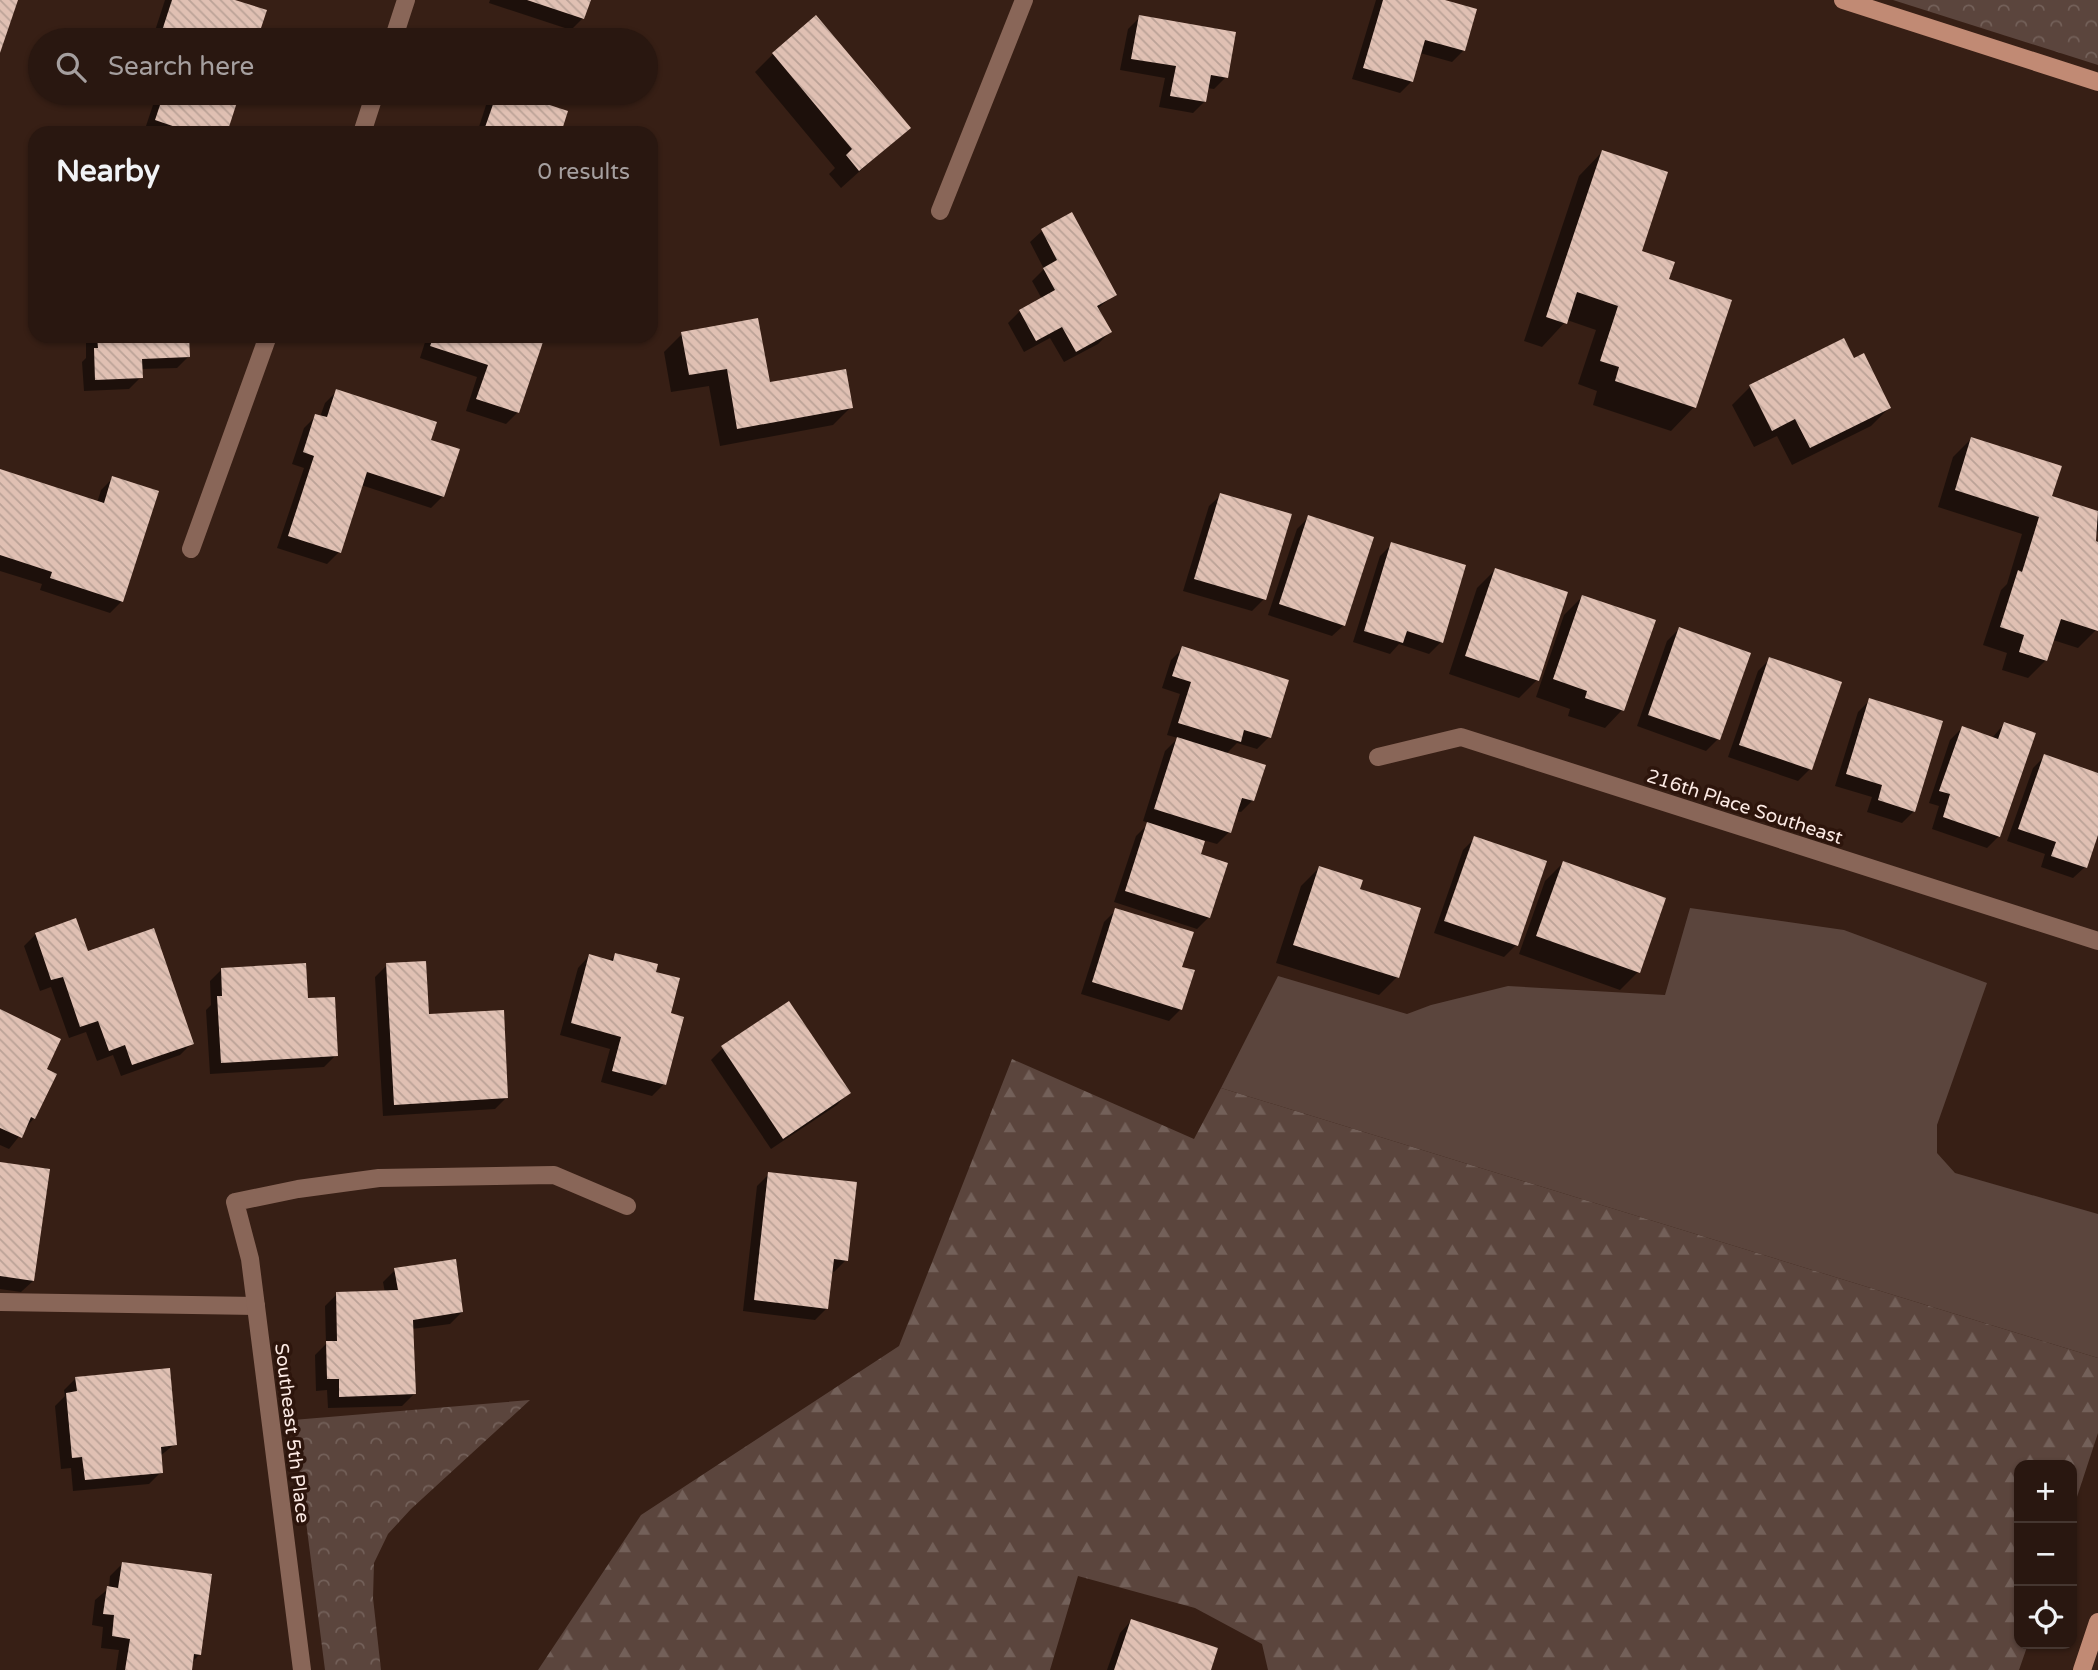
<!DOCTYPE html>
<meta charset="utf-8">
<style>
:root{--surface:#291710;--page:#35241e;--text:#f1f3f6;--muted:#a59f9f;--line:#453630}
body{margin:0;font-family:"Varela Round",sans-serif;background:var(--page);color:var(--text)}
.controls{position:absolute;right:21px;bottom:21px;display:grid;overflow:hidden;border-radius:14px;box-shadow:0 2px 5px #0004}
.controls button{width:63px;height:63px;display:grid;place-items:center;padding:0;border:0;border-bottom:2px solid var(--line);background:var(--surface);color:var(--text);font:35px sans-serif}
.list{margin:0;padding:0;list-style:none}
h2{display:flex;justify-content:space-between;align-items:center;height:91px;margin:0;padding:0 28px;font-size:30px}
h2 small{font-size:23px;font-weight:400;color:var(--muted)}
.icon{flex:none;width:38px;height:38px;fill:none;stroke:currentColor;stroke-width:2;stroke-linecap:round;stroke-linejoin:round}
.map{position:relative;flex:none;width:2098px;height:1670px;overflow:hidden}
.search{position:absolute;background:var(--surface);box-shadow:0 2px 5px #0004;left:28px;top:28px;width:630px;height:77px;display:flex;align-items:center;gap:18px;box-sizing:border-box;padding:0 24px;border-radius:38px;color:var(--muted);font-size:26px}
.panel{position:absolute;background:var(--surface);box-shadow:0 2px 5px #0004;left:28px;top:126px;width:630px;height:217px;border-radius:21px}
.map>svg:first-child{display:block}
</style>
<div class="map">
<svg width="2098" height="1670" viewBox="0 0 2098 1670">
<defs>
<pattern id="forest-firs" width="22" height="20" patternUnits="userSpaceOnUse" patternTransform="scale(1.75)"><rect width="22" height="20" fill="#5b453d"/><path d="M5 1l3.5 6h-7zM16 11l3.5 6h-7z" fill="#736059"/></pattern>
<pattern id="park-crowns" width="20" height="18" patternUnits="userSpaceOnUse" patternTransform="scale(1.75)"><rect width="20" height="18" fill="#5b453d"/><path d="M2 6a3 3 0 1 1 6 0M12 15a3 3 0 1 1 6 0" fill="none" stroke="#736059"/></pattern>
<pattern id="building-back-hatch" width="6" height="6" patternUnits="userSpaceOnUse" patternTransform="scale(1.75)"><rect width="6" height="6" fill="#e0c0b3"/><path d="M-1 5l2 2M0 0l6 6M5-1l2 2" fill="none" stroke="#bba297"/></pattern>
</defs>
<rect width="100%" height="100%" fill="#371f15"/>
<path fill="#5b453d" d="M1690,908L1844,930L1987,983L1937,1125V1153L1955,1173L2098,1214V1358L1221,1088L1278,976L1407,1014L1431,1005L1508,986L1665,995Z"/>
<path fill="url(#forest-firs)" d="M1012,1059L1194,1139L1221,1088L2098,1358V1433L2072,1512V1465H2019V1644H2028L2019,1670H1268L1262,1644L1195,1608L1078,1576L1050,1670H538L641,1515L899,1346Z"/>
<g fill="url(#park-crowns)">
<path d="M1893,0H2098V65Z"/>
<path d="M530,1400L411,1509L388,1534L374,1563L373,1598L381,1670H325L293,1420Z"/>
</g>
<g fill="#0007">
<path d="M165,0H229L265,12L255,40H152Z"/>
<path d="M490,0H589L583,18L571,30L489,3Z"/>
<path d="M1376,0H1439L1464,50L1452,62L1420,53L1412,81L1400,93L1352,79Z"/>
<path d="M1140,17L1226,77L1214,89L1207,88L1205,101L1193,113L1159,107L1165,78L1120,70L1128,29Z"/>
<path d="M773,54L908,128L841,188L829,174L835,168L755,72Z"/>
<path d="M157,93H238L225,133H146L144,132Z"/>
<path d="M496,93H507L566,112L559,133H477L487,102Z"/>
<path d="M1602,152L1640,252L1667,280L1694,407L1671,431L1593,405L1597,391L1578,384L1596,330L1567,320L1542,347L1524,341L1579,176Z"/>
<path d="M1042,231L1115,294L1097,309L1110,332L1098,344L1064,362L1050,338L1024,352L1008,323L1020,311L1042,299L1032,281L1044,269L1030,242Z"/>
<path d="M682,334L768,384L851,407L833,425L720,446L709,386L671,392L664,352Z"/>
<path d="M86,336H188L189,356L177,368L141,369V377L129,389L84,391L82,362L86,358Z"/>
<path d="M427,336H543L518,412L506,424L466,411L477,377L420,358Z"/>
<path d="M1853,360L1889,408L1871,426L1792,465L1777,436L1754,447L1732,405L1750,387Z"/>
<path d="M337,391L429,441L443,496L431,508L361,485L339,552L327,564L277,548L304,468L292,464L304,428L316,416L320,417L325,403Z"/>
<path d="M1971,439L2050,497L2098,512V530L2094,542L2098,544L2096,630L2078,648L2053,640L2046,660L2028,678L2002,670L2007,653L1983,645L2001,590L2007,584L2022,534L1938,507L1953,457Z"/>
<path d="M0,471L97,503L101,490L113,478L122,601L110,613L40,590L42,584L0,571Z"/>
<path d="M1221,495L1264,599L1252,611L1183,591L1209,506Z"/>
<path d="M1309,517L1344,625L1332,636L1268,615L1297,529Z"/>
<path d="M1392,544L1441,642L1429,654L1399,644L1390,654L1353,642L1380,556Z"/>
<path d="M1495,570L1537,680L1519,698L1449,674L1477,588Z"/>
<path d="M1582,597L1622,710L1605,728L1568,716L1570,709L1536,697L1564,615Z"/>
<path d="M1679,629L1718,739L1706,751L1637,726L1667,641Z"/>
<path d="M1183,648L1269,737L1257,749L1237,743L1226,754L1253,800L1241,812L1236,811L1229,832L1217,844L1203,840L1198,856L1209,917L1197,929L1114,902L1136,836L1149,823L1143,821L1165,751L1178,738L1167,735L1180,694L1162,688L1171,660Z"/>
<path d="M1770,659L1810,769L1798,781L1728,757L1758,671Z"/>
<path d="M1870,700L1914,811L1902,823L1867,812L1872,797L1835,786L1858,712Z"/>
<path d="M2004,724L1999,836L1987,848L1932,829L1939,806L1929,803L1950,740L1962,728L1992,738Z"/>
<path d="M2045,756L2098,775V829L2085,867L2073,878L2041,867L2045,854L2007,841L2033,768Z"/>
<path d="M1475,838L1545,862L1516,945L1504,957L1434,933L1463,850Z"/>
<path d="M1563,863L1638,972L1620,990L1519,954L1545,881Z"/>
<path d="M1319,868L1358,890L1419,909L1397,977L1379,995L1276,963L1301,886Z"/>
<path d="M1116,910L1180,968L1181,1009L1169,1021L1081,994L1104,922Z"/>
<path d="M36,934L87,953L192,1043L180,1055L121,1076L113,1055L97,1061L86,1032L69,1038L51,987L40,991L24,946Z"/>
<path d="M616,955L654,973L668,1015L664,1084L652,1096L601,1082L610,1049L560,1035L578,968L589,956L609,961Z"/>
<path d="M387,965L428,1016L507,1097L495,1109L383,1116L375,977Z"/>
<path d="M222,969L307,1000L336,1055L324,1067L210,1074L206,1010L211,1005L210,981Z"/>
<path d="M0,1011L45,1070L34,1118L9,1149L0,1145Z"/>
<path d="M723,1048L848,1093L837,1105L771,1149L711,1060Z"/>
<path d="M0,1164L33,1281L21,1292L0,1289Z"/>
<path d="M769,1174L846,1260L834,1272L831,1271L827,1308L815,1320L743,1311L757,1186Z"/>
<path d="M395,1270L462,1312L450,1324L412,1329L414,1394L402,1406L328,1408L327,1390L316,1391L315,1355L326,1344L325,1306L337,1294L385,1293L383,1282Z"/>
<path d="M76,1378L175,1444L160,1456L161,1472L149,1484L73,1491L71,1468L61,1469L55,1406L65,1396L64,1390Z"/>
<path d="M122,1564L200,1654L191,1663L190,1670H116L119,1650L101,1648L103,1627L92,1625L95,1600L109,1588L110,1576Z"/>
<path d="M1131,1621L1209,1670H1107L1120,1633Z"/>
</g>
<g fill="url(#building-back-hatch)">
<path d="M0,0H18L0,53Z"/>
<path d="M172,0H235L267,10L257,40H159Z"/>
<path d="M527,0H591L584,19Z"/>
<path d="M1383,0H1445L1477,9L1465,51L1425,40L1413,82L1363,68Z"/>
<path d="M816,15L911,128L859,171L846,155L852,149L772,53Z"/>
<path d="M1139,15L1236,32L1228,78L1211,75L1206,102L1170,96L1176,66L1131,59Z"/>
<path d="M164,93H240L227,133H193L155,120Z"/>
<path d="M497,93H513L568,111L561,133H483Z"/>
<path d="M1602,150L1668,172L1642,251L1675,262L1669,279L1732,300L1696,408L1615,381L1619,367L1600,361L1618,306L1577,292L1567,324L1546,317Z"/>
<path d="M1072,212L1117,295L1097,306L1112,332L1076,352L1062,327L1036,341L1019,310L1055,290L1043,268L1057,260L1041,229Z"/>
<path d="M758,318L770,382L846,369L853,408L737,429L727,369L689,375L681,332Z"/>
<path d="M97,336H189L190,357L142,359L143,378L95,380L94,348H98Z"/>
<path d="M434,336H545L519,413L476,399L488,365L430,346Z"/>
<path d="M1844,338L1854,358L1864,353L1891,408L1810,448L1795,419L1772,431L1749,385Z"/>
<path d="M336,389L437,422L431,440L460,449L444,497L367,472L341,553L288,536L314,456L303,452L315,414L327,417Z"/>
<path d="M1971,437L2062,466L2052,496L2098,511L2096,541L2098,542V631L2061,619L2047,661L2019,652L2024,635L2000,627L2018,570L2022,572L2039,517L1955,490Z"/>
<path d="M0,469L104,503L112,476L159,491L123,602L50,578L52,572L0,555Z"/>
<path d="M1220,493L1292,514L1266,600L1194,579Z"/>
<path d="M1308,515L1374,537L1345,626L1279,604Z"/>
<path d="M1391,542L1466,565L1443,643L1407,631L1403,643L1364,631Z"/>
<path d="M1495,568L1568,592L1539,681L1465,656Z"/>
<path d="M1582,595L1656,620L1624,711L1585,698L1587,691L1553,679Z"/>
<path d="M1679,627L1751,653L1720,740L1648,715Z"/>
<path d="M1182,646L1289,680L1271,738L1244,730L1241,742L1178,723L1191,682L1172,676Z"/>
<path d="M1769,657L1842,682L1812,770L1739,745Z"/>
<path d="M1869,698L1943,721L1915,812L1878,800L1882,785L1846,774Z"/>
<path d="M2004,722L2036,733L2000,837L1943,817L1950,794L1939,791L1962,726L1998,739Z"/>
<path d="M1177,737L1266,765L1254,801L1242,798L1231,833L1154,809Z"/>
<path d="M2044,754L2098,773V835L2087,868L2051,856L2056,842L2018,829Z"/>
<path d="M1147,822L1205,841L1201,854L1228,863L1210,918L1125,891Z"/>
<path d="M1474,836L1547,861L1518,946L1444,921Z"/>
<path d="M1563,861L1666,898L1640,973L1536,936Z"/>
<path d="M1319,866L1363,880L1360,889L1421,908L1399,978L1293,945Z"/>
<path d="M1115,908L1194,932L1182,967L1195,970L1182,1010L1092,982Z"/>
<path d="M76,918L88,951L154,928L194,1044L132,1065L125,1045L109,1051L98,1021L80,1027L63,977L51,980L35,933Z"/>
<path d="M615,953L658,964L656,972L680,978L671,1013L684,1017L666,1085L612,1071L621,1037L571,1023L589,954L613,961Z"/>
<path d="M426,961L429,1014L504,1010L508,1098L394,1105L386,963Z"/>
<path d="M306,963L308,998L335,997L338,1056L221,1063L217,996H222L221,968Z"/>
<path d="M789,1001L851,1093L783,1139L721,1046Z"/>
<path d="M0,1009L61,1039L47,1069L57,1074L35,1119L31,1117L22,1138L0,1128Z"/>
<path d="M0,1162L50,1169L34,1281L0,1276Z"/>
<path d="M768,1172L857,1182L848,1261L834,1259L828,1309L754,1300Z"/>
<path d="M456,1259L463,1312L413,1320L416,1394L339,1397V1379H327L326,1341H337L336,1292L398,1290L394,1268Z"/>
<path d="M170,1368L177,1445L161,1447L163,1473L85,1480L82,1457L72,1458L66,1393L77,1391L75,1377Z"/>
<path d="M122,1562L212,1574L201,1655L194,1654L192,1670H125L130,1639L112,1636L114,1615L103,1614L107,1586L118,1588Z"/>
<path d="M1131,1619L1218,1648L1211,1670H1114Z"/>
</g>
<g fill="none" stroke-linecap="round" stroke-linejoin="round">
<g stroke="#896658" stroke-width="18">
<path d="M191,549L268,336"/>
<path d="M0,1302L256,1306"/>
</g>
<g stroke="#896658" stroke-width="18">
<path d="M393,40L406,0"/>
<path d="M362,133L375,93"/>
<path d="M940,211L1024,0"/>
<path d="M1378,757L1461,737L2098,941"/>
<path d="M302,1670L250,1259L235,1202L298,1189L379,1178L554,1175L627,1206"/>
</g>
<g stroke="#c18a74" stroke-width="18">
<path d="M1843,0L2098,82"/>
<path d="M2082,1670L2098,1622"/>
</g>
</g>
<g text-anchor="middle" stroke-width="7" stroke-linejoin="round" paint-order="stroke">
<g font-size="19" fill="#fceae4" stroke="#2d150c">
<text transform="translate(1745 806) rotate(18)" y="7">216th Place Southeast</text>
<text transform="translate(293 1433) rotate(83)" y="7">Southeast 5th Place</text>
</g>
</g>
</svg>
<div class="controls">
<button>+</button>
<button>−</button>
<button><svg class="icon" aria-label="locate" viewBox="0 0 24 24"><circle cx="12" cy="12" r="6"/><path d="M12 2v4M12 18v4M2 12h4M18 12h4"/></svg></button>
</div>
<div class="search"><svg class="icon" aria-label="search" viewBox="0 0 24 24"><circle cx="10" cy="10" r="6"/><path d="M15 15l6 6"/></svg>Search here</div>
<section class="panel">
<h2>Nearby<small>0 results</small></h2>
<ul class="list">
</ul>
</section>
</div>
